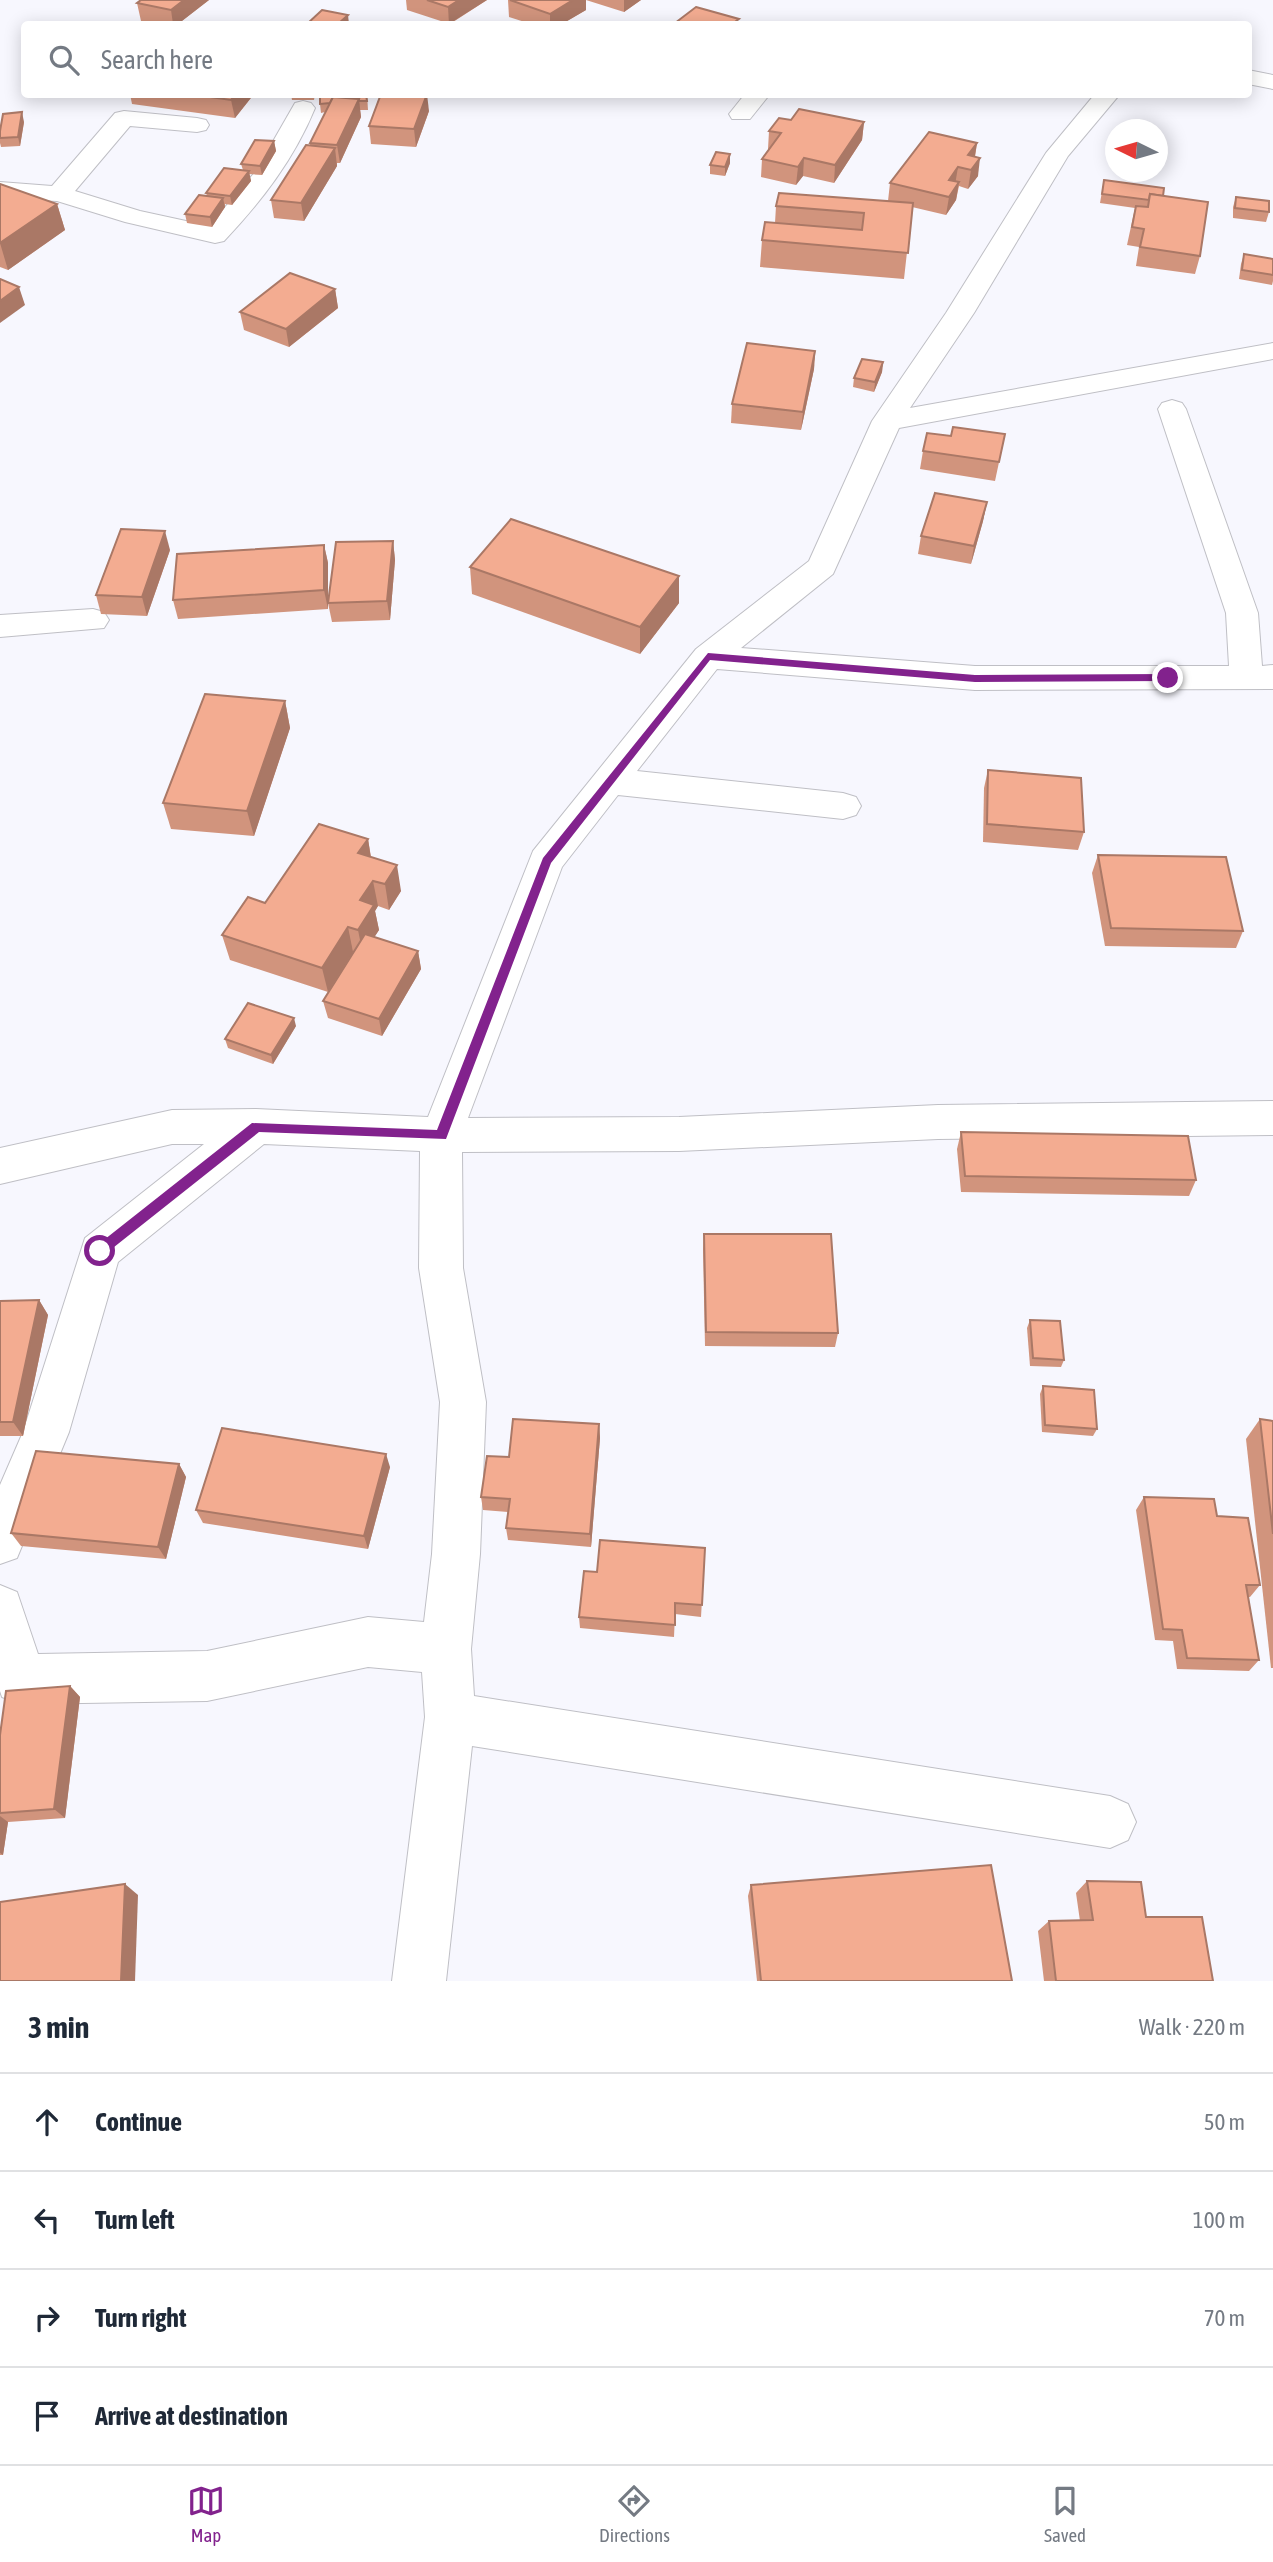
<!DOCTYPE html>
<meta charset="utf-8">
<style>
:root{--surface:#fff;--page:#f2f2f3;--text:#1f2937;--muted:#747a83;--line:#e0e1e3;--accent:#82228d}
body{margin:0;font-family:"Asap Condensed",sans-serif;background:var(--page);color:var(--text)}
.compass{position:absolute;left:1105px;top:119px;width:63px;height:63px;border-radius:50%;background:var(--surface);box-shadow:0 4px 18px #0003;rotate:275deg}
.stop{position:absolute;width:21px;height:21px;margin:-16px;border:5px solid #82228d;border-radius:50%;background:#fff}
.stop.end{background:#82228d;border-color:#fff;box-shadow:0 2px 7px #0008}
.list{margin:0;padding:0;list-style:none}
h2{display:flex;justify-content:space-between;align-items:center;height:91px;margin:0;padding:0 28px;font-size:30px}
h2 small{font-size:23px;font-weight:400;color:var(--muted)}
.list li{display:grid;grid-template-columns:46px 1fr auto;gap:21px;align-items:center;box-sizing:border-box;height:98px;padding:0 28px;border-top:2px solid var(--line)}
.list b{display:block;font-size:26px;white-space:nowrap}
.list em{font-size:23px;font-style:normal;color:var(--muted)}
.icon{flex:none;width:38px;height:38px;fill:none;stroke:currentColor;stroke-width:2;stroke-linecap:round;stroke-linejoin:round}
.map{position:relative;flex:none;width:1273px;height:1981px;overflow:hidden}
.search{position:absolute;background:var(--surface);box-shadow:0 4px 18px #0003;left:21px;right:21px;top:21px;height:77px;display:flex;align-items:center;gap:18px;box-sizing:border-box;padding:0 24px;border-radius:7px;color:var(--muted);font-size:26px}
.sheet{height:483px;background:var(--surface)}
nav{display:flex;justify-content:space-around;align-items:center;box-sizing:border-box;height:98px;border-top:2px solid var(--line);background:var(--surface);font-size:19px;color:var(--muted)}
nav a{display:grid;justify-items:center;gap:4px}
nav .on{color:var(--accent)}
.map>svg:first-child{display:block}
</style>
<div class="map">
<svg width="1273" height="1981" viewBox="0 0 1273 1981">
<rect width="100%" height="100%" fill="#f7f7fe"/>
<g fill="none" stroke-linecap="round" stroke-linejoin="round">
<g stroke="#bfbfc5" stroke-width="2">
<g id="minor">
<path d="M1248,70L1273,75V89L1248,84Z"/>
<path d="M745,94H770L750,119H732L729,114Z"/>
<path d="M1095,94H1120L1068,156L974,313L910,408L1273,343V359L899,428L833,574L741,648L975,666H1229L1226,613L1158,409L1162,403L1172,400L1182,403L1186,409L1258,613L1262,666L1273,665V689L975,690L717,669L637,771L843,793L856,797L861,806L856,815L843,819L618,795L562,867L468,1118L679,1117L938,1105L1273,1101V1135L938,1139L679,1151L462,1152L463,1268L486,1402L480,1554L471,1649L474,1696L1110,1796L1128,1804L1136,1822L1128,1840L1110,1848L472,1746L446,1981H392L425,1717L422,1672L368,1667L207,1701L20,1704L2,1697L0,1691V1585L17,1592L38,1654L207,1651L368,1617L424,1622L432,1554L440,1402L419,1268L420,1151L264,1144L118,1262L69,1432L17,1558L0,1564V1485L23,1432L85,1238L204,1144H172L0,1184V1148L172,1110L256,1109L428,1117L533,851L696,649L809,561L872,421L946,313L1046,153Z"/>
<path d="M303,101L311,103L315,108C294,159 262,201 224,241L215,243L125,222L57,201L0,198V182L52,186L115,113L124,111L197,118L206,120L209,125L206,130L197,132L130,126L75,191L140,211L209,226L256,171L295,103Z"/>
<path d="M93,609L104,612L109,620L104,628L0,637V615Z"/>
</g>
</g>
<use href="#minor" fill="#fff" fill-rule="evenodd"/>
</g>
<g fill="#d1947d">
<path d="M139,0H209L178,24H159L141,21L137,3L140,1Z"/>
<path d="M406,0H487L450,24L407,10Z"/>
<path d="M508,0H641L624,12L586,0V10L562,24H531L509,17Z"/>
<path d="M130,94H254L235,118L132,104Z"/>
<path d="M291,94H315L314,100H292Z"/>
<path d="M367,94L368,110H360L361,117L340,163H337V166L304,221L274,218L271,200L310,146V143L325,112L321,113L320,104Z"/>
<path d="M429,111L416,147L371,144L369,126Z"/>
<path d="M791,120L864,122L862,140L834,183L803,176L796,185L761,177L762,159L769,149H768L769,131Z"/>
<path d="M24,122L20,146L1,147L0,143V131Z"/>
<path d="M274,141L276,151L262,175L249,174L251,181L232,205L225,204V207L212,227L187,223L185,214L207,196L206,193L243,170L241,164Z"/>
<path d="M977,143L975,157L978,176L968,189L959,186L956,200L946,215L912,207L904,279L760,267L762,240L775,223L776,206L888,201L890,183Z"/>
<path d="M730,154V163L725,176L710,174V165Z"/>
<path d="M1104,180L1163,196L1200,256L1195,274L1136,266L1139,247L1127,245L1135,208L1100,203Z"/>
<path d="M0,184L57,204L65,230L8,270L0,267Z"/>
<path d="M1236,197L1269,212L1266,222L1233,218V207Z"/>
<path d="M1244,254L1273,259V281L1272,285L1239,279L1241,264Z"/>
<path d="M335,289L338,308L289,347L244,330L240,312Z"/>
<path d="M815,351L814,369L801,430L731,423L732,404Z"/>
<path d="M883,362L882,372L874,392L853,387L854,378Z"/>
<path d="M1005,434L995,481L920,469L923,451L951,436Z"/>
<path d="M987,502L983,521L971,564L918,554L921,536Z"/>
<path d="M393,541L395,560L390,620L332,622L328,603Z"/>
<path d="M324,545L328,563V609L178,619L173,600Z"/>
<path d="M170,550L147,616L101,614L96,595Z"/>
<path d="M470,567L679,603L640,654L472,594Z"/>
<path d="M285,701L290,728L254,836L171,829L163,803Z"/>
<path d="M988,770L1084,832L1078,850L983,842L984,788Z"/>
<path d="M368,839L371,857L401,891L389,910L378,906L375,911L379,930L374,937L418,951L421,969L382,1036L328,1018L323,1001L354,952L328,992L230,960L222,935L265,903Z"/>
<path d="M1098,855L1243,931L1236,948L1105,946L1092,873Z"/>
<path d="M296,1026L273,1064L228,1048L225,1039Z"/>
<path d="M961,1132L1196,1180L1189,1196L961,1192L957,1149Z"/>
<path d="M704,1234L838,1333L835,1347L705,1346L703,1249Z"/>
<path d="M39,1300L48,1315L23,1436H0V1301Z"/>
<path d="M1030,1320L1064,1360L1061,1367L1030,1366L1027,1328Z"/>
<path d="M1043,1386L1097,1429L1093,1436L1042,1432L1040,1394Z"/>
<path d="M1260,1419L1273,1421V1668H1271L1246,1439Z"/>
<path d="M599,1424L600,1438L591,1547L508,1540L506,1528L508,1512L483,1510L481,1497L509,1457Z"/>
<path d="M179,1464L186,1477L166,1559L21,1546L11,1533Z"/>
<path d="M390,1467L368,1549L203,1523L196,1510Z"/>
<path d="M1144,1497L1217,1516L1260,1585L1250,1597H1248L1259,1660L1249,1671L1177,1669L1173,1641L1155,1640L1136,1510Z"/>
<path d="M705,1548L701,1617L675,1614L674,1637L580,1628L579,1617L597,1572Z"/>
<path d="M70,1686L80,1697L65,1818L8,1822L3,1855H0V1735Z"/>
<path d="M1087,1881L1146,1917L1213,1981H1044L1038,1931L1049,1921H1080L1076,1893Z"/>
<path d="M751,1885L1012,1981H757L748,1896Z"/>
</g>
<g fill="#aa7866">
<path d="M184,0H209L178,24H173L171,10Z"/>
<path d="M459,0H487L449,24L448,7Z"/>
<path d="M573,0H586V10L562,24H550V14Z"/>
<path d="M624,0H641L624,12Z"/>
<path d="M348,15L349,24H338Z"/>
<path d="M236,94H254L235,118L231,100Z"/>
<path d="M427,94L429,111L416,147L414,129Z"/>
<path d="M359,99L361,117L340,163L337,145Z"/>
<path d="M22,112L24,122L20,146L18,137Z"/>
<path d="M864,122L862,140L834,183L835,165Z"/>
<path d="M274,141L276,151L262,175L260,166Z"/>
<path d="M977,143L974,161L968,155Z"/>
<path d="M335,148L337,166L304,221L301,203Z"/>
<path d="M730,154V163L725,176V167Z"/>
<path d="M804,158L803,176L796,185L798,167Z"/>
<path d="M980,158L978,176L968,189L971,170Z"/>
<path d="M958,167L955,185L946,198L949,180Z"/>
<path d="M249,171L251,181L232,205L230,196Z"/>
<path d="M959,182L956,200L946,215L949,197Z"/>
<path d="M223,198L225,207L212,227L210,217Z"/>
<path d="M57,204L65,230L8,270L0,243Z"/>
<path d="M19,287L25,305L0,323V301Z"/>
<path d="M335,289L338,308L289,347L286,329Z"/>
<path d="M815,351L814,369L801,430L803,412Z"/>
<path d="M883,362L882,372L874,392L875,382Z"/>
<path d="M987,502L983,521L971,564L974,546Z"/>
<path d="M165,531L170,550L147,616L142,597Z"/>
<path d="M393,541L395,560L390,620L387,601Z"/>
<path d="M324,545L328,563V609L324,590Z"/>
<path d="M679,576V603L640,654V627Z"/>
<path d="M285,701L290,728L254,836L247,811Z"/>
<path d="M368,839L372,865L358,853Z"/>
<path d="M397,865L401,891L389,910L385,884Z"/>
<path d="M373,881L378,906L375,911L379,930L363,955L358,930L360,900Z"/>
<path d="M348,927L353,952L328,992L322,968Z"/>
<path d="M418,951L421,969L382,1036L379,1019Z"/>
<path d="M294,1018L296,1026L273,1064L271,1055Z"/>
<path d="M39,1300L48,1315L23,1436L13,1422Z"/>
<path d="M599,1424L600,1438L591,1547L590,1534Z"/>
<path d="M386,1454L390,1467L368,1549L364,1536Z"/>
<path d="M179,1464L186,1477L166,1559L158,1547Z"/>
<path d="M70,1686L80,1697L65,1818L54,1809Z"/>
<path d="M0,1816L8,1822L3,1855L0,1853Z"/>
<path d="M125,1884L138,1895L135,1981H121Z"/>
</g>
<g fill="#f3ac91" stroke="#aa7866" stroke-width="2">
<path d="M141,0H184L171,10L137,3Z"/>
<path d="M427,0H459L448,7Z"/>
<path d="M510,0H573L550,14Z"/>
<path d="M696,7L739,19L732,24H682L675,23Z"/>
<path d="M322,10L348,15L338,24H307Z"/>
<path d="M189,94H236L231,100Z"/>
<path d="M320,94H366L367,101H359V99L333,97L330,103L320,104Z"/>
<path d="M381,94H427L414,129L369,126Z"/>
<path d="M333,97L359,99L337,145L310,143Z"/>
<path d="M799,109L864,122L835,165L804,158L798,167L762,159L781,133L769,131L779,118L791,120Z"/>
<path d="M22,112L18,137L0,138V131L3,114Z"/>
<path d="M929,132L977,143L968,155L980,158L971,170L958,167L949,180L959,182L949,197L890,183Z"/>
<path d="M255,140L274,141L260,166L241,164Z"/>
<path d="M306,145L335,148L301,203L271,200Z"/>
<path d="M716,152L730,154L725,167L710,165Z"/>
<path d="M224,168L249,171L230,196L206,193Z"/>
<path d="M1104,180L1164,188L1163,196L1150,194L1149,200L1102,194Z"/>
<path d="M0,184L57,204L0,243Z"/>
<path d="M779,193L913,203L908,253L762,240L765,222L862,230L864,213L776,206Z"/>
<path d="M1150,194L1208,202L1200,256L1140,247L1144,229L1132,227L1136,206L1148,207Z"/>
<path d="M199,195L223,198L210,217L185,214Z"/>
<path d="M1236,197L1269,201V212L1235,208Z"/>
<path d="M1244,254L1273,259V275L1242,270Z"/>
<path d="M290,273L335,289L286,329L240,312Z"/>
<path d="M0,279L19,287L0,301Z"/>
<path d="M747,343L815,351L803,412L732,404Z"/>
<path d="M862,359L883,362L875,382L854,378Z"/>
<path d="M953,427L1005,434L999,462L923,451L927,433L951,436Z"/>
<path d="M935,493L987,502L974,546L921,536Z"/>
<path d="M511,519L679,576L640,627L470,567Z"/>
<path d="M121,529L165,531L142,597L96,595Z"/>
<path d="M393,541L387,601L328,603L336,542Z"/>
<path d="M324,545V590L173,600L177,554Z"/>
<path d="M205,694L285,701L247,811L163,803Z"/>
<path d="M988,770L1081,778L1084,832L987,824Z"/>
<path d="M319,824L368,839L358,853L397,865L385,884L373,881L360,900L374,905L358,930L348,927L322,968L222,935L248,897L265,903Z"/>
<path d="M1098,855L1226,857L1243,931L1111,928Z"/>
<path d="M365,934L418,951L379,1019L323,1001Z"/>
<path d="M248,1003L294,1018L271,1055L225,1039Z"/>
<path d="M961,1132L1188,1136L1196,1180L965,1176Z"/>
<path d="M704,1234H831L838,1333L706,1332Z"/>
<path d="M39,1300L13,1422H0V1301Z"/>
<path d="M1030,1320L1060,1321L1064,1360L1033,1358Z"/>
<path d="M1043,1386L1094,1390L1097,1429L1045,1425Z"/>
<path d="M513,1419L599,1424L590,1534L506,1528L510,1499L481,1497L487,1456L509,1457Z"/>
<path d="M1260,1419L1273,1421V1534Z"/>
<path d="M222,1428L386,1454L364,1536L196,1510Z"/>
<path d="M36,1451L179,1464L158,1547L11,1533Z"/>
<path d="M1144,1497L1214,1499L1217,1516L1248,1518L1260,1585H1246L1259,1660L1187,1658L1182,1630L1163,1629Z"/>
<path d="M600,1540L705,1548L702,1605L675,1603V1625L579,1617L584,1571L597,1572Z"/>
<path d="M70,1686L54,1809L0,1813V1735L6,1691Z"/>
<path d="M991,1865L1012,1981H761L751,1885Z"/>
<path d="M1087,1881L1141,1882L1146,1917H1202L1213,1981H1056L1049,1921L1093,1920Z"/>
<path d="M125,1884L121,1981H0V1902Z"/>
</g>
<path fill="#82228d" d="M708,653L975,675L1168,674L1173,678L1168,681L975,682L710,660L551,863L446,1139L259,1132L104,1255H95V1247L252,1123L437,1130L543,858Z"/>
</svg>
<svg class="compass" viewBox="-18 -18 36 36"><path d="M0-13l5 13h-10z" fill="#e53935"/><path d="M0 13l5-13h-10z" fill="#747a83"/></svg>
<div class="stop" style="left:100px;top:1251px"></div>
<div class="stop end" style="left:1168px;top:678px"></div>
<div class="search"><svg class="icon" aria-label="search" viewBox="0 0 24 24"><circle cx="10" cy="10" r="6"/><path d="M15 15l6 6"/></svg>Search here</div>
</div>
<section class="sheet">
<h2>3 min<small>Walk · 220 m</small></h2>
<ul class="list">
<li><svg class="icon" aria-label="ahead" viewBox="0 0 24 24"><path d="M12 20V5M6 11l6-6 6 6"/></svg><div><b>Continue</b></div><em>50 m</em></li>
<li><svg class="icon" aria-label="left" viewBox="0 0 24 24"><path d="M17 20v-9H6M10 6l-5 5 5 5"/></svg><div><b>Turn left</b></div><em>100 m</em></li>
<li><svg class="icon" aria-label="right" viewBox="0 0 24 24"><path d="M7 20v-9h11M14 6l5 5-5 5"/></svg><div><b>Turn right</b></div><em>70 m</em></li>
<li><svg class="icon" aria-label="arrive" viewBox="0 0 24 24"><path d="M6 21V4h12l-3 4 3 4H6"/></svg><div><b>Arrive at destination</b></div></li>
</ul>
</section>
<nav>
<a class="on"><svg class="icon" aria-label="map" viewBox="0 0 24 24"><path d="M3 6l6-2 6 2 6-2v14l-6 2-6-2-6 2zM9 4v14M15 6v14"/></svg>Map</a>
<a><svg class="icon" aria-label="directions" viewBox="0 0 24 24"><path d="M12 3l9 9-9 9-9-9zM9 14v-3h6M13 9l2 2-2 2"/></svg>Directions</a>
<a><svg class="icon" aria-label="saved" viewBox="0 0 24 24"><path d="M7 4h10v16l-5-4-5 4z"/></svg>Saved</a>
</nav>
